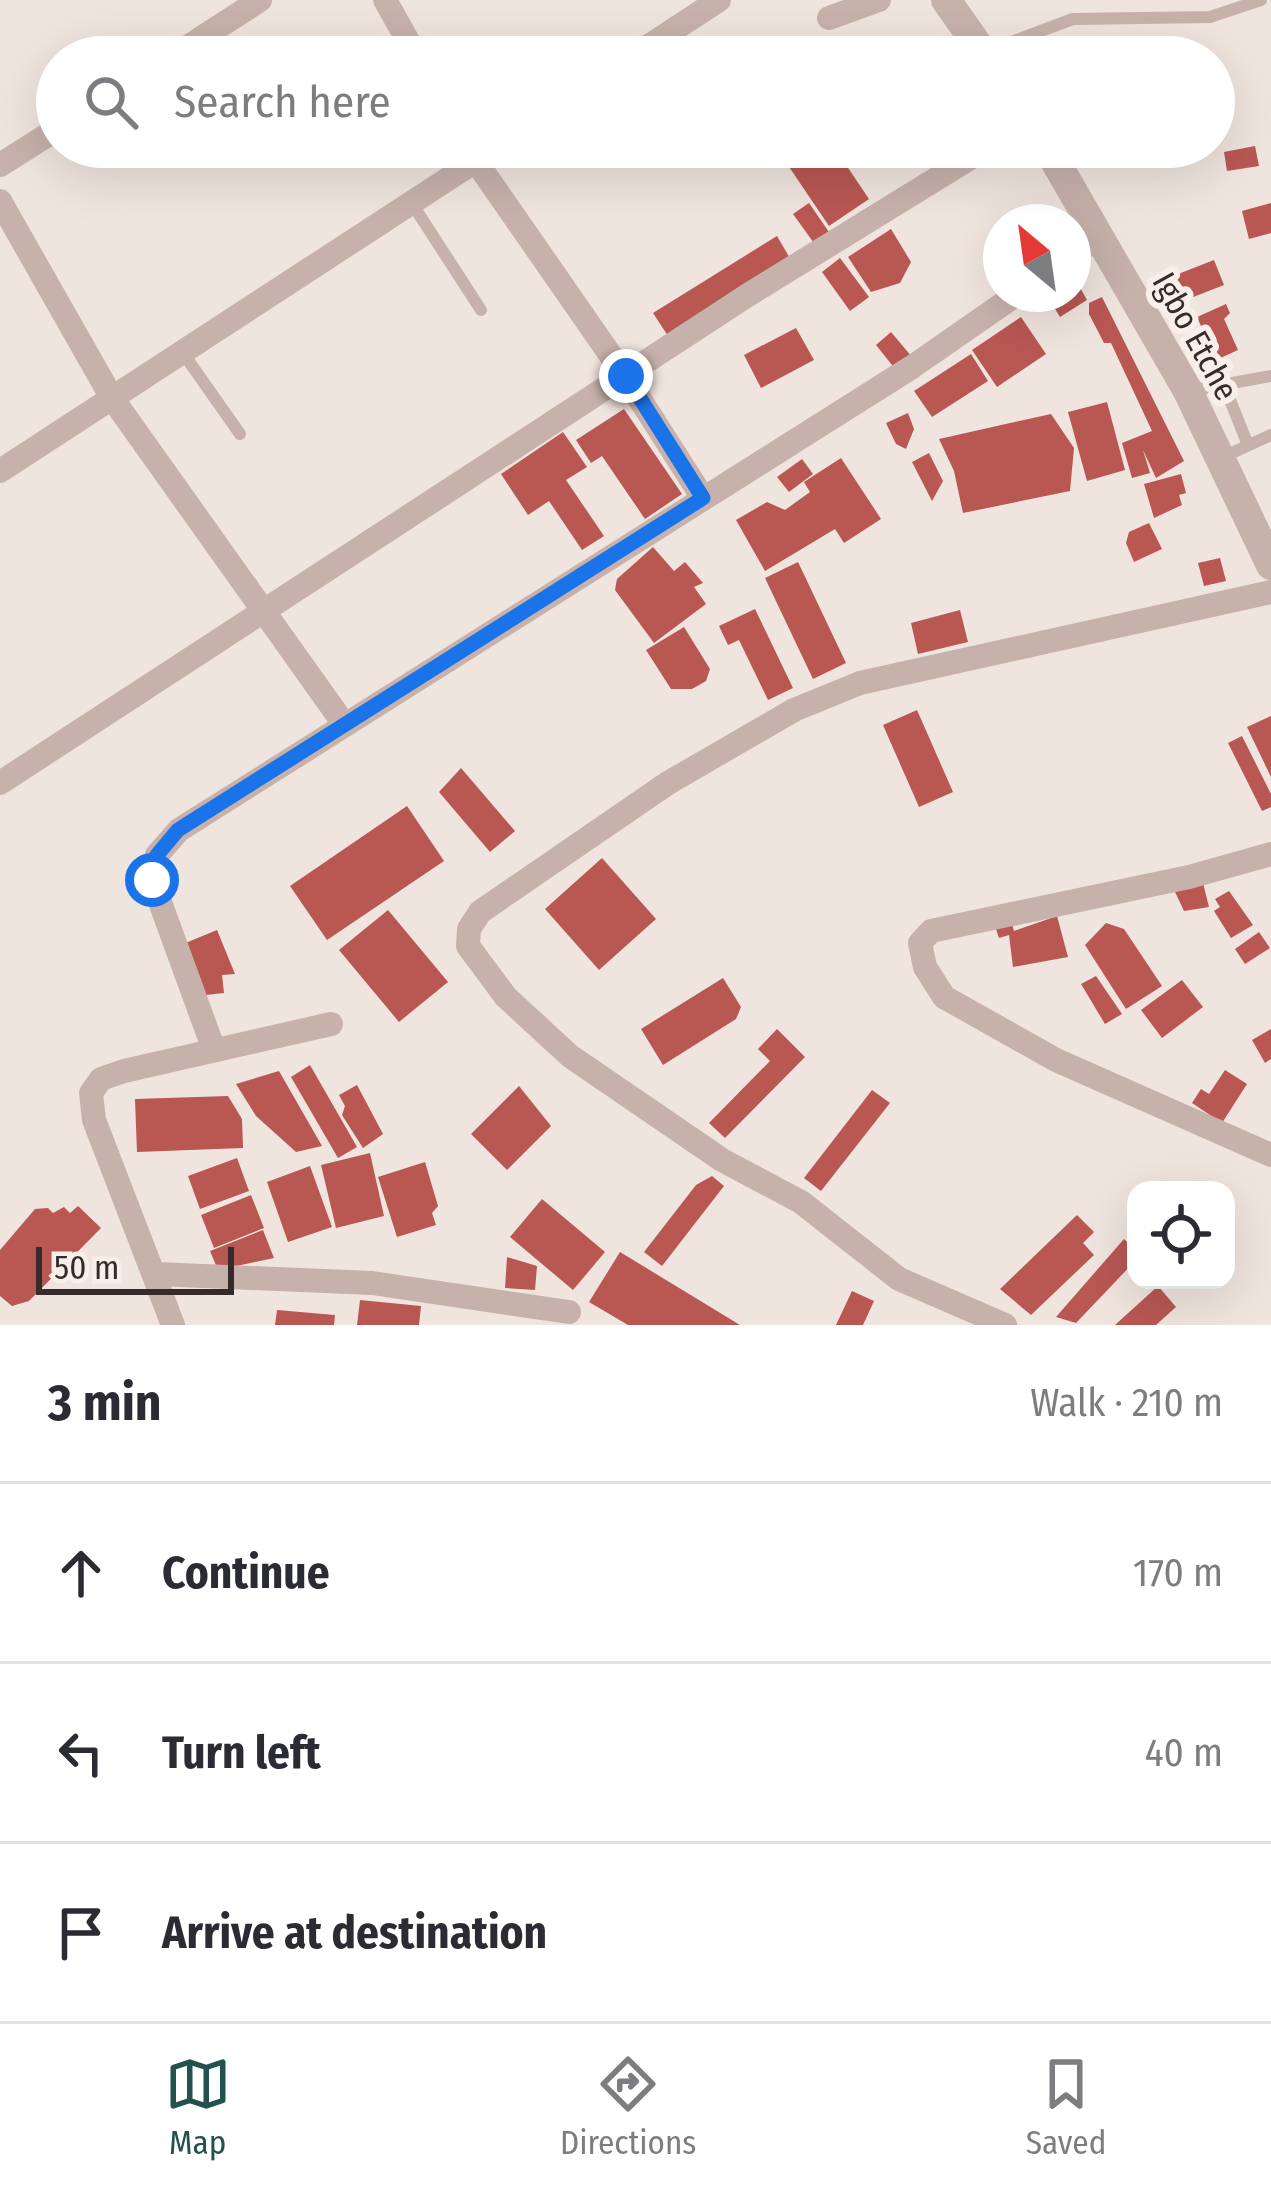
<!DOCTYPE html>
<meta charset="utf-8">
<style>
:root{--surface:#fff;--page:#f7f7f7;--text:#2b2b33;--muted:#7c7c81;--line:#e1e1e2;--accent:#23524c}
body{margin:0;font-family:"Fira Sans Condensed",sans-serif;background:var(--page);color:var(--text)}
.controls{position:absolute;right:36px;bottom:36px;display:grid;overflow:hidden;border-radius:24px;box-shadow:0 12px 48px #0002}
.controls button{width:108px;height:108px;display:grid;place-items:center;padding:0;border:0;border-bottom:3px solid var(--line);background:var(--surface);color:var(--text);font:60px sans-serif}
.compass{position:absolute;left:983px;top:204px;width:108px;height:108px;border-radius:50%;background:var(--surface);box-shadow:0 12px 48px #0002;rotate:331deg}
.scale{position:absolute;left:36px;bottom:30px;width:198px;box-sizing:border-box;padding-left:12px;border:6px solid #352b29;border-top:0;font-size:33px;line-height:42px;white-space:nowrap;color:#352b29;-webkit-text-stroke:9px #f8efea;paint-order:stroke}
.stop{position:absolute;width:36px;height:36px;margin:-27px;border:9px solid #1a73e8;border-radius:50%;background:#fff}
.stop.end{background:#1a73e8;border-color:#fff;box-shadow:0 3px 12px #0008}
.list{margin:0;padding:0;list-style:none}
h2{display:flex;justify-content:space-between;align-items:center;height:156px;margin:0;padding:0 48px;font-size:51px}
h2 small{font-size:39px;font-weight:400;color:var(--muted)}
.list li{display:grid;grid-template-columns:78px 1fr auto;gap:36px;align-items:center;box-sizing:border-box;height:180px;padding:0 48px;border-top:3px solid var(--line)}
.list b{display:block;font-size:45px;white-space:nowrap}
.list em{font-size:39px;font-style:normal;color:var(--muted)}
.icon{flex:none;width:66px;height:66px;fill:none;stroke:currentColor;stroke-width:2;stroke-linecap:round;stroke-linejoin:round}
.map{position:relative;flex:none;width:1271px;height:1325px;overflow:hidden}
.search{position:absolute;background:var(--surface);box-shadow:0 12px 48px #0002;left:36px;right:36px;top:36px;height:132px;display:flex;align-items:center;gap:30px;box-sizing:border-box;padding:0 42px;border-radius:66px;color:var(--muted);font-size:45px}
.sheet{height:696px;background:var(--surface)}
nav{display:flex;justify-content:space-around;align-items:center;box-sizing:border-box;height:168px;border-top:3px solid var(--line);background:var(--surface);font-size:33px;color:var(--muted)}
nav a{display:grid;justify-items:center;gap:6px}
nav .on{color:var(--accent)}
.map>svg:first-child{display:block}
</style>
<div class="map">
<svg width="1271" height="1325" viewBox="0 0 1271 1325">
<rect width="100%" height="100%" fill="#f0e4de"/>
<g fill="#b95753">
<path d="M1255,146L1259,166L1227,171L1224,152Z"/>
<path d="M781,147H834L869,199L829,226L777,149Z"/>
<path d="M809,203L831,235L816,246L793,214Z"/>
<path d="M1271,203V233L1249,239L1242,211Z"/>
<path d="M891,229L911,262L900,283L871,292L848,257Z"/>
<path d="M777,236L791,260L668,336L653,313Z"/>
<path d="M840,258L869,297L850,311L822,272Z"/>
<path d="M1214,260L1224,285L1178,303L1168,278Z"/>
<path d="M1077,282L1087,300L1060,317L1049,299L1073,294Z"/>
<path d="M1102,297L1184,461L1156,478L1143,450L1150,473L1132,478L1122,443L1152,431L1111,343H1104L1089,314V303Z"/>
<path d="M1226,304L1230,313L1224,319L1238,350L1216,360L1197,317Z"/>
<path d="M1021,317L1046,354L997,387L972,350Z"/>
<path d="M796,328L814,360L761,388L744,355Z"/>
<path d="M891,332L912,357L896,370L876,345Z"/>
<path d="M971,354L988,381L932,417L914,391Z"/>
<path d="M1107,402L1125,470L1087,481L1068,412Z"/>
<path d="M624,409L682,494L645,519L602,456L591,463L576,440Z"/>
<path d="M908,413L914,429L906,449L896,444L886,423Z"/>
<path d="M1051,414L1074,448L1070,491L963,513L954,471L939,439Z"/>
<path d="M563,432L587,467L566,480L604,536L582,550L549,501L528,515L501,474Z"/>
<path d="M929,453L943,481L932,501L912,462Z"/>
<path d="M841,458L881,519L844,543L835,529L765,571L736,520L767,502L785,510L810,492L804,482Z"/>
<path d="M802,459L813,474L789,492L777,477Z"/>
<path d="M1181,474L1186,493L1179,495L1182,505L1154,518L1144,484Z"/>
<path d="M1149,523L1162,549L1134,562L1126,543L1129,532Z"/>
<path d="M653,547L674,571L685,562L703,583L694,587L706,604L654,643L615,590L617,579Z"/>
<path d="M1220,558L1226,581L1204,586L1198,563Z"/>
<path d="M798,562L846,663L813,679L765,578Z"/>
<path d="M755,609L793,688L768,700L739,640L728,645L719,626Z"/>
<path d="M960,610L968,642L918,654L911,623Z"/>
<path d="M684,627L710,669L706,681L692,689H671L646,650Z"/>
<path d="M917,710L953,792L919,807L883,725Z"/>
<path d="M1271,716V777L1247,727Z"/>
<path d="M1242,736L1271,794V807L1262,811L1228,743Z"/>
<path d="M461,768L515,831L490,852L439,792Z"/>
<path d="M407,806L444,861L327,940L290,886Z"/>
<path d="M602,858L656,919L599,970L545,909Z"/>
<path d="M1202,879L1209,907L1184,911L1175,892Z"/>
<path d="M1229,891L1253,925L1231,938L1214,911L1220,907L1215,899Z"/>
<path d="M388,910L448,982L399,1022L339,950Z"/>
<path d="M1057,916L1068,957L1013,967L1009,935L999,938L996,929L1012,924L1014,931Z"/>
<path d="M1106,923L1124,929L1162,986L1126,1009L1085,945Z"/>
<path d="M217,930L235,974L222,975L224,993L206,995L183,944Z"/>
<path d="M1259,932L1270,948L1245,964L1235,949Z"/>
<path d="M1096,976L1122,1014L1105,1024L1081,984Z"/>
<path d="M723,978L741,1007L736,1019L663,1065L641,1029Z"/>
<path d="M1182,980L1203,1007L1162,1038L1141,1010Z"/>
<path d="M777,1029L805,1057L725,1138L709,1123L770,1061L758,1049Z"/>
<path d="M1271,1029V1059L1265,1063L1252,1040Z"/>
<path d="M310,1065L357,1147L338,1158L291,1077Z"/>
<path d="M1225,1070L1247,1084L1222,1123L1192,1103L1201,1089L1209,1094Z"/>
<path d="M279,1071L322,1146L296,1152L256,1116L236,1084Z"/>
<path d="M357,1085L383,1134L363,1148L342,1115L345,1106L339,1095Z"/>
<path d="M519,1086L551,1126L507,1170L471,1134Z"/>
<path d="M872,1090L890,1103L821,1191L804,1178Z"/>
<path d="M228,1096L242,1119L243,1148L137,1152L135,1099Z"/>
<path d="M370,1153L384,1216L336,1228L321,1165Z"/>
<path d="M237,1158L249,1191L200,1209L188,1176Z"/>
<path d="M425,1162L438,1206L432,1213L436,1225L397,1237L378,1177Z"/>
<path d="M310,1166L332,1227L288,1242L267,1182Z"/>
<path d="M712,1176L724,1186L662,1266L644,1252L696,1185Z"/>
<path d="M251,1195L264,1228L214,1248L201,1215Z"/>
<path d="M542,1199L605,1252L573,1290L510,1237Z"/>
<path d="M78,1206L101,1228L29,1301L12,1306L0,1296V1250L35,1209L48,1208L53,1213L64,1207L70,1213Z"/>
<path d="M1077,1215L1094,1232L1083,1243L1094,1255L1031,1315L1000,1289Z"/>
<path d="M263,1230L274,1258L218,1270L210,1251Z"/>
<path d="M1124,1239L1136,1250V1260L1076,1323L1056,1317Z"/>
<path d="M620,1252L740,1325H628L589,1302Z"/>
<path d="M507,1257L537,1266L535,1290L505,1288Z"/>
<path d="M1158,1286L1176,1307L1156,1325H1115Z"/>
<path d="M852,1291L874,1301L863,1325H836Z"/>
<path d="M360,1300L421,1306L419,1325H357Z"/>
<path d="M277,1310L335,1315L334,1325H275Z"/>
</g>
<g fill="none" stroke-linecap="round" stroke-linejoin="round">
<g stroke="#c7b2ab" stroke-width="12">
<path d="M984,52L1073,19L1210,17L1261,0"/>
<path d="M411,202L481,310"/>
<path d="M183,353L240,434"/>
<path d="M1224,385L1248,445"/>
<path d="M1189,391L1271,376"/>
<path d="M1223,457L1271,435"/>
</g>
<g stroke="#c7b2ab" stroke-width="24">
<path d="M385,0L417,57"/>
<path d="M829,18L879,0"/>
<path d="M172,57L260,0"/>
<path d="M632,57L719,0"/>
<path d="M466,147L625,376L703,498"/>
<path d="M0,165L57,129"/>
<path d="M0,201L112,398L344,724"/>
<path d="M1073,255L1100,236"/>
<path d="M0,471L497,147"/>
<path d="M0,783L748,295L988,147"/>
<path d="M1271,854L1189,877L931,931L920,943L925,967L944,997L1056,1060L1271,1155"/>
<path d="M214,1050L152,880L157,855L179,830L912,367L1017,294"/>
<path d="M157,1274L372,1283L569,1312"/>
<path d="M173,1325L94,1120L91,1093L101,1079L124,1071L331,1024"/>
<path d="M1005,1325L899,1279L801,1202L722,1160L570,1056L506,997L468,946L469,929L480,912L668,783L794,710L860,683L1271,592"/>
</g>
<g stroke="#c7b2ab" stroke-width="30">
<path d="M946,0L986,57"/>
<path d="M1047,147L1188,391L1271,565"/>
</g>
</g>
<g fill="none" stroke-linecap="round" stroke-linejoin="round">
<path stroke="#1a73e8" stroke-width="15" d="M152,880L157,855L178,830L703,498L626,376"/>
</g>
<g text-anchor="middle" stroke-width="12" stroke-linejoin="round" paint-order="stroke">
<g font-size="33" fill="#352b29" stroke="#f8efea">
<text transform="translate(1196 336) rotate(61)" y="12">Igbo Etche</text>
</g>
</g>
</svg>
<div class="controls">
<button><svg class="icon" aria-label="locate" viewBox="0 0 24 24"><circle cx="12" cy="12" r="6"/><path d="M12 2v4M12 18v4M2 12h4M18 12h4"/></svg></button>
</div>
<svg class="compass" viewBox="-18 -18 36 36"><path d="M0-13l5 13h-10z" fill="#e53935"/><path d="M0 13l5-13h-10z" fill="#7c7c81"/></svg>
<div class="scale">50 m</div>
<div class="stop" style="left:152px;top:880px"></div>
<div class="stop end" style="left:626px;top:376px"></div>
<div class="search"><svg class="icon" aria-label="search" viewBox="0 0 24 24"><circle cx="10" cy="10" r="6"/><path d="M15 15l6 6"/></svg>Search here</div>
</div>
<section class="sheet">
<h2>3 min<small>Walk · 210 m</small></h2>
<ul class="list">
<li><svg class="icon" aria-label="ahead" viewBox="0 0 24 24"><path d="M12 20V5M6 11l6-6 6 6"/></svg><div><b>Continue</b></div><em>170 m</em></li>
<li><svg class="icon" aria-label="left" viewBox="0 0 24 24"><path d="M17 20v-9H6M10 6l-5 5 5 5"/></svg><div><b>Turn left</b></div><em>40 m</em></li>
<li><svg class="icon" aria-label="arrive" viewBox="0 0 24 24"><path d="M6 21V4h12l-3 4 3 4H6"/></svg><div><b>Arrive at destination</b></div></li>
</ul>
</section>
<nav>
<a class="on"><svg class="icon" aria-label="map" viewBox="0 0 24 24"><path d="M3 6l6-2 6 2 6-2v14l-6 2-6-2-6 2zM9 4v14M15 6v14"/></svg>Map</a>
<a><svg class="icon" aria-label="directions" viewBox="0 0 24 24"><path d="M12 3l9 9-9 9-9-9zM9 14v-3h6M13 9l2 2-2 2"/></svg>Directions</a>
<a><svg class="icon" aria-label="saved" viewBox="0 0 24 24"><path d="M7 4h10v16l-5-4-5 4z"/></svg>Saved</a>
</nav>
